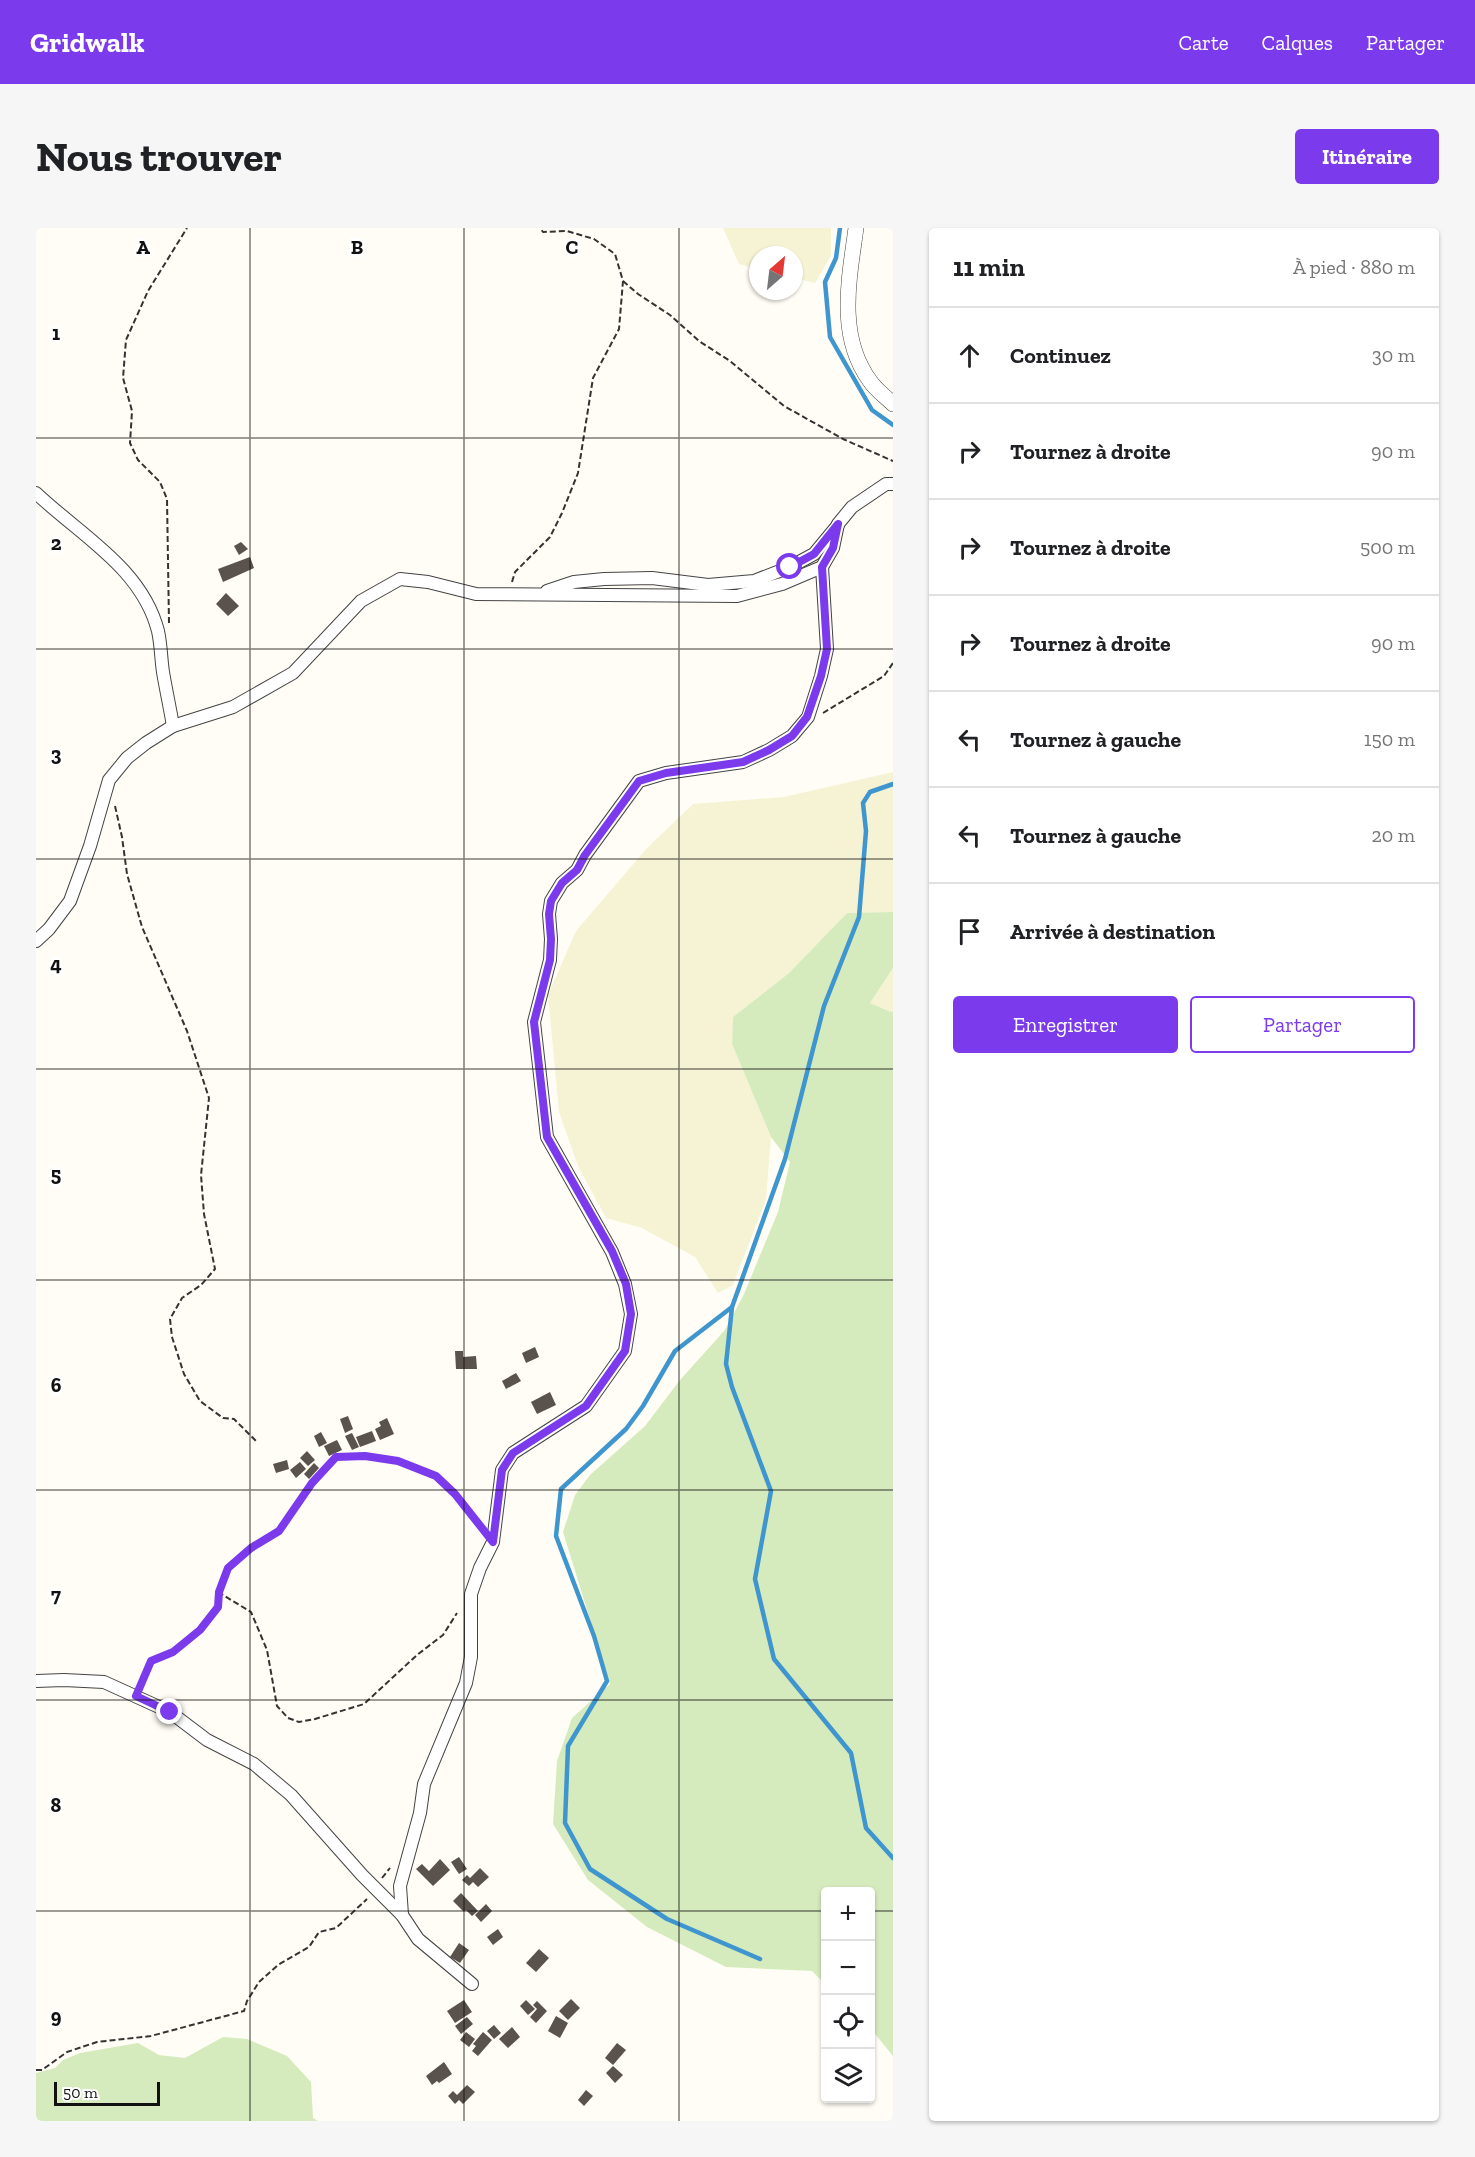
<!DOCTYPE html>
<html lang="fr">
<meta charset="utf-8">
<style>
:root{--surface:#fff;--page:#f6f6f6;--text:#202124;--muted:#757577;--line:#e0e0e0;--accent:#7c3aed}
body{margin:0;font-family:"Zilla Slab",serif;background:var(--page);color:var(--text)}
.controls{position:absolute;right:18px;bottom:18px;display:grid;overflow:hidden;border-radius:6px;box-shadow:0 2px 4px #0004}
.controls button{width:54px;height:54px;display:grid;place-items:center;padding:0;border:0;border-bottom:2px solid var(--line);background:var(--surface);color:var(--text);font:30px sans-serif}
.compass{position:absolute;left:713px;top:18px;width:54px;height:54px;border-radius:50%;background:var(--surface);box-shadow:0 2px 4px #0004;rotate:28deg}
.scale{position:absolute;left:18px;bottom:15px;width:106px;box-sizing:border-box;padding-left:6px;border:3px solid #111;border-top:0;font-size:16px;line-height:21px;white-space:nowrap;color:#111;-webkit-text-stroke:4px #fff;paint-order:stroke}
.stop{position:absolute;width:18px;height:18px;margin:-14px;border:4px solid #7c3aed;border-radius:50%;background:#fff}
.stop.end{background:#7c3aed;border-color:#fff;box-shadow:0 2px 6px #0008}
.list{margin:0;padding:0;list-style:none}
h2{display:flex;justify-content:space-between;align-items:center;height:78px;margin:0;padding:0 24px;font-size:26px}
h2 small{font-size:20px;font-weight:400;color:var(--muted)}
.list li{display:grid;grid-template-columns:39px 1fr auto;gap:18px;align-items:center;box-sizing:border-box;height:96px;padding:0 24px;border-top:2px solid var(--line)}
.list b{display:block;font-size:22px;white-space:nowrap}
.list em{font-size:20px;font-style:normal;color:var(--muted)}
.actions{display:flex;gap:12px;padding:18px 24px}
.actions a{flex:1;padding:14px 0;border:2px solid var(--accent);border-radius:6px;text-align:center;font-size:21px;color:var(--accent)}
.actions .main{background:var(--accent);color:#fff}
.icon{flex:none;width:33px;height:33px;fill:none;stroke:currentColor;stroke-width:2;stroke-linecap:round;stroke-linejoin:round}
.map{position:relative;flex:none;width:857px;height:1893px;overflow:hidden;border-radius:6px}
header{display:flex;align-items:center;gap:36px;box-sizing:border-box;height:84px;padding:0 30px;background:var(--accent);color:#fff}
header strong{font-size:28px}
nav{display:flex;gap:33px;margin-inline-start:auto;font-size:21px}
.intro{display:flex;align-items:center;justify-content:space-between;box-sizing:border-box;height:144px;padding:0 36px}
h1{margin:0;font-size:42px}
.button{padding:15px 27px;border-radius:6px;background:var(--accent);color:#fff;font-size:21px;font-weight:700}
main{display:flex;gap:36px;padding:0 36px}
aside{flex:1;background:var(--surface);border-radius:6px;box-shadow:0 2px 4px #0004}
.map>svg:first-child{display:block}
</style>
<header>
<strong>Gridwalk</strong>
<nav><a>Carte</a><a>Calques</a><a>Partager</a></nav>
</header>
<div class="intro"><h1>Nous trouver</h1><a class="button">Itinéraire</a></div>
<main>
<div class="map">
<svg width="857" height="1893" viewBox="0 0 857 1893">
<rect width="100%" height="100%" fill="#fffdf5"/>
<g fill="#f6f3d4">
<path d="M687,0H795V28L779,55L758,50V27H722V41L703,36Z"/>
<path d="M857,544V684L811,685L753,745L697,789L696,816L735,909L730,971L697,1057L682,1065L659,1029L606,1000L570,990L542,938L523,884L512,767L540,703L611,620L657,576L748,569Z"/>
<path d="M857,740V783L855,784L834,775Z"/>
</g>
<g fill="#d5ebbd">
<path d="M857,684V740L834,775L855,784L857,783V1828L835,1801L834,1664H790L789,1756L776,1743L690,1739L611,1699L552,1652L517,1596L521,1533L536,1490L574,1456L527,1304L539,1267L554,1247L609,1198L644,1152L689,1102L708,1066L742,984L754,934L735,909L696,816L697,789L753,745L811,685Z"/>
<path d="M187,1809L211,1811L251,1828L275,1854L277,1890L282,1893H0V1845L19,1840L27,1832L44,1825L102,1815L123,1827L149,1830Z"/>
</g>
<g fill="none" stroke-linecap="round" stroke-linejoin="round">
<g stroke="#3f96cf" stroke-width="4.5">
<path d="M804,0L800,30L789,54L794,109L836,182L857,197"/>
<path d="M696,1079L690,1136L696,1159L735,1263L719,1351L738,1431L815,1525L830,1600L857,1630"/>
<path d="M724,1731L631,1691L554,1641L529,1595L532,1518L571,1453L558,1408L520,1308L525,1261L590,1201L607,1178L639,1123L696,1079L749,931L788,778L823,689L830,603L827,575L834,564L857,556"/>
</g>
</g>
<g fill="#5a524d">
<path d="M205,314L212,321L203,327L198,318Z"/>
<path d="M214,329L218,340L187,354L182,341Z"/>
<path d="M190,365L203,378L192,388L180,376Z"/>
<path d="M499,1119L503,1129L490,1135L486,1125Z"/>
<path d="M419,1123H427V1129L440,1128L441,1141H420Z"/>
<path d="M480,1145L485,1153L470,1161L466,1153Z"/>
<path d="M514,1164L520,1177L501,1186L495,1174Z"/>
<path d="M312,1188L317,1201L309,1205L304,1191Z"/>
<path d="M351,1190L358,1206L344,1212L339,1201L345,1198L343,1194Z"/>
<path d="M336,1203L340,1213L324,1219L320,1209Z"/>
<path d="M285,1204L291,1215L283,1219L278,1208Z"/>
<path d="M316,1205L323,1219L316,1222L309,1208Z"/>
<path d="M301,1212L306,1222L293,1228L288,1218Z"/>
<path d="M271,1223L279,1232L272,1238L264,1230Z"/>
<path d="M251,1232L253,1241L240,1245L237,1236Z"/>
<path d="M264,1234L270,1241L260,1250L254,1242Z"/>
<path d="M278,1235L283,1240L273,1251L268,1246Z"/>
<path d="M423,1629L431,1641L423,1646L415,1634Z"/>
<path d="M404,1631L414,1642L397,1658L380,1641L386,1636L393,1643Z"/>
<path d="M444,1640L453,1649L442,1659L437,1654L433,1658L426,1652L431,1647L434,1650Z"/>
<path d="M425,1665L442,1683L436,1688L430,1682L428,1684L417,1673Z"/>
<path d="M450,1676L456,1683L445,1694L439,1687Z"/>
<path d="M462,1701L467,1709L457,1717L451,1709Z"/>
<path d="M423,1715L433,1722L424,1735L414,1729Z"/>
<path d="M503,1721L513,1730L500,1744L490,1735Z"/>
<path d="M535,1771L544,1780L532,1792L523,1783Z"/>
<path d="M428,1772L436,1784L419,1795L411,1783Z"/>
<path d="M490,1772L499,1781L492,1787L484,1778Z"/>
<path d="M501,1773L511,1783L500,1795L494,1789L501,1781L497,1777Z"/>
<path d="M520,1788L532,1795L524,1810L512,1803Z"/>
<path d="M431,1789L437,1796L425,1806L419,1798Z"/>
<path d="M458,1797L465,1805L458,1811L451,1803Z"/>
<path d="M476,1799L484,1809L472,1820L463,1811Z"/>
<path d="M430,1804L439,1811L433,1819L424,1812Z"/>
<path d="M447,1804L456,1812L442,1828L436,1823L440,1818L437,1816Z"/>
<path d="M581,1815L590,1822L577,1837L569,1830Z"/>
<path d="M408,1834L416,1846L403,1855L401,1853L396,1857L390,1848Z"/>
<path d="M577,1838L587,1847L579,1855L570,1845Z"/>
<path d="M431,1857L439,1864L427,1876L423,1872L419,1876L412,1868L417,1863L421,1867Z"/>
<path d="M550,1862L557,1868L548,1878L542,1872Z"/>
</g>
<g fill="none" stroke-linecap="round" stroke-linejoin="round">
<g stroke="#444" stroke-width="14">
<g id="minor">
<path d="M0,265C44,307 106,340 122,403C125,416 125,431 127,444C130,462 134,480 137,498"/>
<path d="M511,363L538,354L568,351L616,350L672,357L718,353L754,339L778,326L802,297"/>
<path d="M0,713L13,701L34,673L54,618L73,552L91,530L110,515L137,498L197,479L257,445L325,373L364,351L392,354L440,366L701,368L746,356L786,339L797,320L802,296L816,279L850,256H857"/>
<path d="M0,1453L28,1452L68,1454L134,1484L171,1512L218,1536L255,1567L326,1647L366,1687L382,1711L436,1756"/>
<path d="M366,1687L364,1658L384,1585L388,1556L430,1455L435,1429V1366L444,1340L457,1314L466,1242L477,1225L550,1178L589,1123L595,1086L589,1056L576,1024L511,909L498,794L514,732L515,711L513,686L515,673L526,655L541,642L549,627L603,553L630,545L707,534L733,522L756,508L772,489L785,448L791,421L786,339"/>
</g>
</g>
<g stroke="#444" stroke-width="16">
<path id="tertiary" d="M820,0C813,52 801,108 834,153C840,162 850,169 857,176"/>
</g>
<g stroke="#333" stroke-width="2" stroke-dasharray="6 3" stroke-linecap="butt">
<path d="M587,53L602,66L634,87L663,113L694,133L748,178L807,211L857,233"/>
<path d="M476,354L479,344L514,309L526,285L542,245L557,150L583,101L587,53L579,26L558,11L531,3L507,4L504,0"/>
<path d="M133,395L131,271L124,254L102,232L94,215L96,183L87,150L90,112L112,63L151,0"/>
<path d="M787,485L848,448L857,435"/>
<path d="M79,578L86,609L91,646L106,699L151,803L173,870L165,947L168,986L179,1041L165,1057L146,1070L134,1091L136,1109L148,1146L164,1173L187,1190L198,1191L220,1213"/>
<path d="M182,1364L215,1384L231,1422L241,1478L252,1490L263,1494L279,1491L328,1476L381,1427L407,1407L421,1385"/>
<path d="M105,1457L115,1433L137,1424L164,1402L182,1379V1364L192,1340L215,1320L243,1303L276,1255L300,1229L329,1228L362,1233L400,1248L419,1266L445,1299"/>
<path d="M346,1650L354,1640"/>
<path d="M0,1842H6L31,1824L61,1814L115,1808L208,1783L211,1773L223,1754L242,1737L273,1719L283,1704L300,1700L331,1671"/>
</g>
<use href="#minor" stroke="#fff" stroke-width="12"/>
<use href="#tertiary" stroke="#fff" stroke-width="15"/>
</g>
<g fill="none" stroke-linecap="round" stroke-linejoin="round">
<path stroke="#7c3aed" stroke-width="8" d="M134,1484L100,1468L115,1433L137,1424L164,1402L182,1379L183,1364L192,1340L215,1320L243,1303L276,1255L300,1229L329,1228L362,1233L400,1248L419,1266L457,1314L466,1242L477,1225L550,1178L589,1123L595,1086L590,1056L576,1023L511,909L498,794L514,732L515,711L513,686L515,673L526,655L541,642L549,627L603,553L630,545L707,534L733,522L756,508L771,489L785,448L791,421L786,339L797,320L802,296L778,326L754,339"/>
</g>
<path fill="none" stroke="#111" stroke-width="1.5" stroke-opacity="0.55" d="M214,0V1893M428,0V1893M643,0V1893M0,210H857M0,421H857M0,631H857M0,841H857M0,1052H857M0,1262H857M0,1472H857M0,1683H790M834,1683H857"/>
<g font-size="20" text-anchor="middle" font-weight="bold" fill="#111" stroke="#fff" stroke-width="6" stroke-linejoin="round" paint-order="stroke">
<text x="107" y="26">A</text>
<text x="321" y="26">B</text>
<text x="536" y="26">C</text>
<text x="20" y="112">1</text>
<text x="20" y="322">2</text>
<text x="20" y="533">3</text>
<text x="20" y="743">4</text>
<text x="20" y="953">5</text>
<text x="20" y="1164">6</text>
<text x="20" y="1374">7</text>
<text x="20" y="1584">8</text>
<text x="20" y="1795">9</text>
</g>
</svg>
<div class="controls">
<button>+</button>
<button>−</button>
<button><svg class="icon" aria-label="locate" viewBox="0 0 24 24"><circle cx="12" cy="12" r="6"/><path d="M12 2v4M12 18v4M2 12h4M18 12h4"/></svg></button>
<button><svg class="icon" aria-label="layers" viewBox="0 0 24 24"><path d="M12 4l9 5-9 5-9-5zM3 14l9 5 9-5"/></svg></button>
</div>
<svg class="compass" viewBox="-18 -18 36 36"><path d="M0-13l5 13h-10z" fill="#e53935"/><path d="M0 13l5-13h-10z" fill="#757577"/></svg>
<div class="scale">50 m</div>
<div class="stop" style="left:754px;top:339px"></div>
<div class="stop end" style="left:134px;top:1484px"></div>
</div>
<aside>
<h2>11 min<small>À pied · 880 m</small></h2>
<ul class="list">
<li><svg class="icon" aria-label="ahead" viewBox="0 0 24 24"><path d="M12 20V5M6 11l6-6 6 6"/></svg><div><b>Continuez</b></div><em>30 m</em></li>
<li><svg class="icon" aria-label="right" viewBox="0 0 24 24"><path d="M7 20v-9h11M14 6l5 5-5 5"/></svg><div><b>Tournez à droite</b></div><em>90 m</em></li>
<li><svg class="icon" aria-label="right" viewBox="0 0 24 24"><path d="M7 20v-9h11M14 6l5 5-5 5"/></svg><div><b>Tournez à droite</b></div><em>500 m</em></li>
<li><svg class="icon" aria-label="right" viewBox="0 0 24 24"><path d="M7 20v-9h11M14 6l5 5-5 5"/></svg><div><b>Tournez à droite</b></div><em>90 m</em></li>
<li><svg class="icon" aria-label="left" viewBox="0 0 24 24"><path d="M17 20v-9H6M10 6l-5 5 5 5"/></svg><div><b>Tournez à gauche</b></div><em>150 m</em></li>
<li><svg class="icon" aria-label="left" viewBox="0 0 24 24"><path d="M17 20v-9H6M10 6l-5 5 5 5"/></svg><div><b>Tournez à gauche</b></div><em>20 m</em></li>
<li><svg class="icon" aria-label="arrive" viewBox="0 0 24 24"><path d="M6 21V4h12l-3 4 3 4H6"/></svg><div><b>Arrivée à destination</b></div></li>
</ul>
<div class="actions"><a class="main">Enregistrer</a><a>Partager</a></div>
</aside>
</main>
